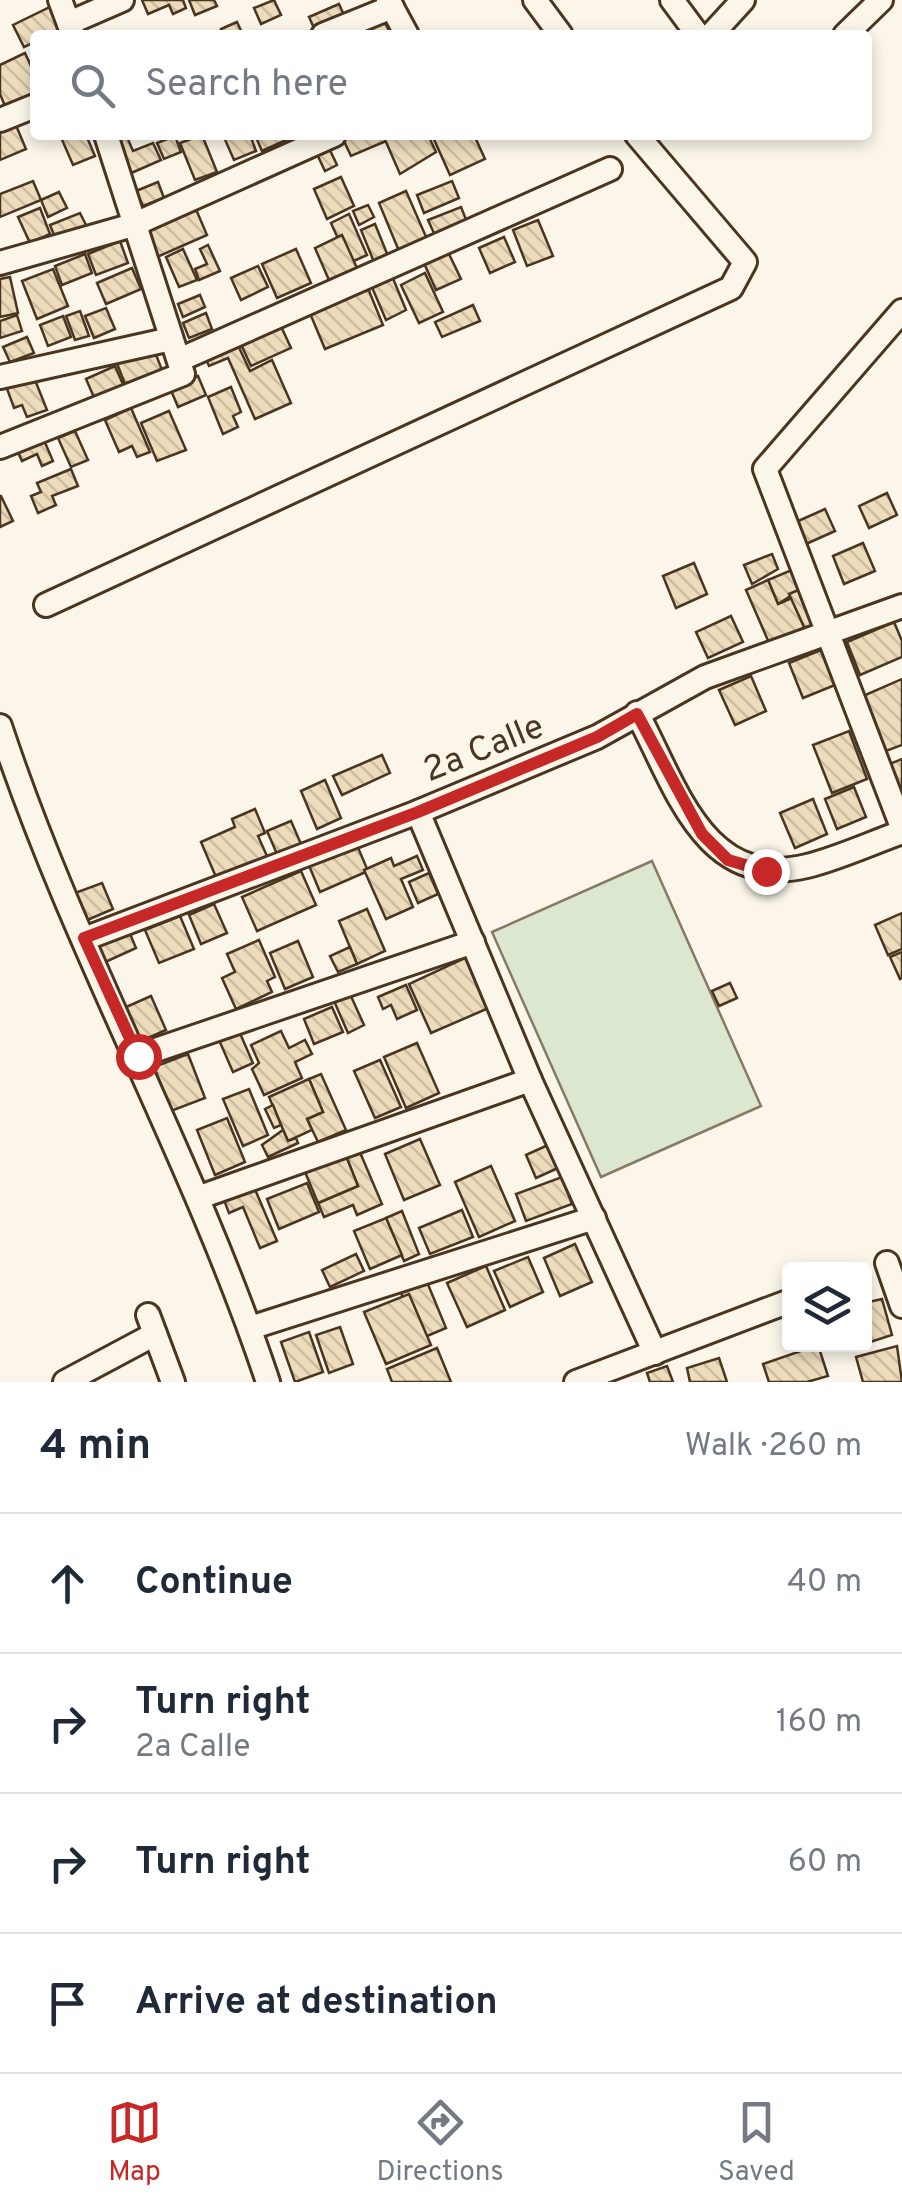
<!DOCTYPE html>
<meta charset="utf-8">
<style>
:root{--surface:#fff;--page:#f2f2f3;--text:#1f2937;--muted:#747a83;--line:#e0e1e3;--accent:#c62828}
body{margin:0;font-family:Overpass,sans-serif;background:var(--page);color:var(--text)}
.controls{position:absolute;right:30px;bottom:30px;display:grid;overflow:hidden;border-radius:10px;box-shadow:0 5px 15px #0003}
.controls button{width:90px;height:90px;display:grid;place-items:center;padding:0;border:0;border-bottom:2px solid var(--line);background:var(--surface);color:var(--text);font:50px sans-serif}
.stop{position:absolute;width:30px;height:30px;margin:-22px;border:8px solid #c62828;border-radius:50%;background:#fff}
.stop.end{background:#c62828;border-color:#fff;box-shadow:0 2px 10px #0008}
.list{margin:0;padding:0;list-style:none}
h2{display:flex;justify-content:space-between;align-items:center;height:130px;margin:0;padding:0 40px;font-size:42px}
h2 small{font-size:32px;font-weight:400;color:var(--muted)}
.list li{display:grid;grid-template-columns:65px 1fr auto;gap:30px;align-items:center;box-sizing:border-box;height:140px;padding:0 40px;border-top:2px solid var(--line)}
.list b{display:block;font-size:38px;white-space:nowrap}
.list p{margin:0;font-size:32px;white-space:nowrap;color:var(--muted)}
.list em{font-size:32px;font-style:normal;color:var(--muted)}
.icon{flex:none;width:55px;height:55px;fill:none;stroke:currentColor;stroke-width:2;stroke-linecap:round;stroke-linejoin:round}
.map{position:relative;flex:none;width:902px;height:1382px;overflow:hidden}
.search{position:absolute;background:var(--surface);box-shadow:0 5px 15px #0003;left:30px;right:30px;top:30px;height:110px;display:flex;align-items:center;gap:25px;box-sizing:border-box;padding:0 35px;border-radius:10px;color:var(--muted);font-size:38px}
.sheet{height:690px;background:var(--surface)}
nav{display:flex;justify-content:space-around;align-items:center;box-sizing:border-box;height:140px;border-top:2px solid var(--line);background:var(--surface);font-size:28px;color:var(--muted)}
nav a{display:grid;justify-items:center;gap:5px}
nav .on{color:var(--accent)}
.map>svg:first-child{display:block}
</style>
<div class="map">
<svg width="902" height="1382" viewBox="0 0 902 1382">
<defs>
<pattern id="building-back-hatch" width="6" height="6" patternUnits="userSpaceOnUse" patternTransform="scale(2.5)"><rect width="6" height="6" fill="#ecdcbc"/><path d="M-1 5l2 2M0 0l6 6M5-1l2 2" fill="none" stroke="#ccbda1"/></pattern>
</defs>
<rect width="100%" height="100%" fill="#fbf6e9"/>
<path fill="#dce7d0" stroke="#887966" stroke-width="2.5" d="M652,861L761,1106L601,1177L492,932Z"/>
<g fill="url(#building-back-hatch)" stroke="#4a3520" stroke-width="2.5">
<path d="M142,0H183L186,8L173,14L169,5L148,14Z"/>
<path d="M189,0H214L217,6L195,15Z"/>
<path d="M274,0L281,15L261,24L254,8Z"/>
<path d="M339,4L344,15L314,28L309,17Z"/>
<path d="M50,7L61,30L35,35V42L24,47L13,25Z"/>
<path d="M383,18L391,35H354L352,32Z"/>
<path d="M237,22L243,35H219L221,29Z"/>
<path d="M25,53L35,75V92L5,106L0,94V65Z"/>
<path d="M15,123L26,149L0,160V129Z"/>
<path d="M60,135H86L95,156L73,165Z"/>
<path d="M202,135L217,172L195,180L180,143Z"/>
<path d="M223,135H250L256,151L234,160Z"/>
<path d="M255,135H297L262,151Z"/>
<path d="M352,135H383L386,141L351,156L343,139Z"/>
<path d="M383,135H428L436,152L400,174Z"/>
<path d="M432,135H474L485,159L450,175Z"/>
<path d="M175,136L181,152L164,159L157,143Z"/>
<path d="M127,137L133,151L153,143L161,160L129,174L116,142Z"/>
<path d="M328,146L337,165L325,171L316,152Z"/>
<path d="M341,177L354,206L327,219L314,189Z"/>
<path d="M33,181L41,200L0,217V194Z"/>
<path d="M452,181L459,198L424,213L417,195Z"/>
<path d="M158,182L164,198L143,206L136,191Z"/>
<path d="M406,191L427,239L399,251L379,203Z"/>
<path d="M59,192L67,208L48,217L41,200Z"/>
<path d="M368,205L374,217L359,225L353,211Z"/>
<path d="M195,207L207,235L157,257L145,228Z"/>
<path d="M461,207L469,227L437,240L428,220Z"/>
<path d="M40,208L50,234L30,243L18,217Z"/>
<path d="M80,213L87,227L56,240L50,225Z"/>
<path d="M349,214L367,255L349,263L331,223Z"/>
<path d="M538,220L553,256L527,266L513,230Z"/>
<path d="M375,224L388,256L374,262L361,230Z"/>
<path d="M342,235L357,268L329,280L315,248Z"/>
<path d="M504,237L515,262L490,273L479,248Z"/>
<path d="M120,241L128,263L96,275L88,254Z"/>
<path d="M208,245L220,271L199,280L195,269L207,264L200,249Z"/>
<path d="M183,249L197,280L179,287L166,257Z"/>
<path d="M296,249L311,283L277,298L262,264Z"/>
<path d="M448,252L461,279L436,290L424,263Z"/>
<path d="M85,254L92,273L62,285L55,266Z"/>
<path d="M258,266L268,287L241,300L231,278Z"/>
<path d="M132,268L141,289L106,304L97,283Z"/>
<path d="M53,269L68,306L37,319L22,281Z"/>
<path d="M425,273L443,312L419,323L401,285Z"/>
<path d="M392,276L406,310L386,320L371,285Z"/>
<path d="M10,277L18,313L0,317V279Z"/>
<path d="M367,286L383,325L325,349L309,311Z"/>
<path d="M200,295L205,307L183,317L178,304Z"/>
<path d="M473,305L480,321L442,337L435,322Z"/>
<path d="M106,308L115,329L94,338L85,316Z"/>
<path d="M80,311L89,336L75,340L66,316Z"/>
<path d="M206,313L212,329L189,338L183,323Z"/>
<path d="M17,315L22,331L0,338V321Z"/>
<path d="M63,316L71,337L48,346L40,325Z"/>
<path d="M279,322L291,348L251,366L239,340Z"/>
<path d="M27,337L34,353L10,362L3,347Z"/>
<path d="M236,341L250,371L272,360L291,403L255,419L228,358L209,366L204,355Z"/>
<path d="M153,347L162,370L125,384L116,361Z"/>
<path d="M115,366L125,389L96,402L86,379Z"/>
<path d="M33,375L47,410L27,417L22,405L14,408L6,386Z"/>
<path d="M198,376L206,395L178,407L170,388Z"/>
<path d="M231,387L241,412L233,416L238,427L223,434L208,397Z"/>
<path d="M131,408L150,452L137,457L132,446L119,452L105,420Z"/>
<path d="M169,411L186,450L157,461L141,423Z"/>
<path d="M75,431L88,460L71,467L58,438Z"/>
<path d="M43,438L53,461L42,466L37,454L22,461L17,450Z"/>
<path d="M71,469L78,486L52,496L56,505L38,513L31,496L41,492L37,483Z"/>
<path d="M887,493L897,515L869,528L859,506Z"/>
<path d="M1,496L13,521L0,527V496Z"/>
<path d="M825,509L835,531L806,544L796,522Z"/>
<path d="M863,543L875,571L844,584L833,556Z"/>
<path d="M772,554L778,569L752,584L744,565Z"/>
<path d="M694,563L707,594L676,608L663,576Z"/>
<path d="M794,569L803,588L778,604L768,580Z"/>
<path d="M768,580L778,604L792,598L805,629L770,645L746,590Z"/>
<path d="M803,588L818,623L805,629L789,594Z"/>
<path d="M731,616L743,642L708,658L696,632Z"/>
<path d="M894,622L902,641V657L860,675L847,642Z"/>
<path d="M821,650L835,685L803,698L789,663Z"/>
<path d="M751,676L766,711L735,725L719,690Z"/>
<path d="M902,679V745L886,751L863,696Z"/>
<path d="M849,731L867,779L832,793L813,745Z"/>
<path d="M382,755L390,773L342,795L333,776Z"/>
<path d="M902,759V801L887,765Z"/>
<path d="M325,780L341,818L317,829L301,791Z"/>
<path d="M854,787L866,817L837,829L825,799Z"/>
<path d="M813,799L827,834L795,848L780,813Z"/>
<path d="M255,809L265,833L258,836L267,856L216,877L201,842L235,827L232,819Z"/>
<path d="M291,821L301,844L277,854L267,831Z"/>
<path d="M356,843L368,871L320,892L308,863Z"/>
<path d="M417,856L423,870L401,879L413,907L386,919L364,870L391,858L394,866Z"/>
<path d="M301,871L316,905L257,931L242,897Z"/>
<path d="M429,873L438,894L418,903L409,882Z"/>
<path d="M102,883L113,909L85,921L75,893Z"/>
<path d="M214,904L227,933L201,944L189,915Z"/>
<path d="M367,909L385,951L357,964L339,921Z"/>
<path d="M902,913V949L888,955L875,925Z"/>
<path d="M180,916L194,949L159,963L145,930Z"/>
<path d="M128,929L136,948L103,963L95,943Z"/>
<path d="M259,940L275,977L267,981L272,992L236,1009L222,978L235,972L227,954Z"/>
<path d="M298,941L313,977L285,989L270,953Z"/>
<path d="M350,947L357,964L338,972L330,956Z"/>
<path d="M902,952V978L900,979L890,957Z"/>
<path d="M469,956L491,1007L431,1033L409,984Z"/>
<path d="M730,983L737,998L719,1006L712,991Z"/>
<path d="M406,985L417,1010L397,1019L391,1005L383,1009L378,997Z"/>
<path d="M350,994L364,1025L348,1033L334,1001Z"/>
<path d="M151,996L166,1030L139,1042L124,1008Z"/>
<path d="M332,1007L343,1032L314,1044L304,1019Z"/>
<path d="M239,1031L253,1063L233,1072L219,1040Z"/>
<path d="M281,1031L289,1048L305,1040L312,1054L295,1062L302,1078L264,1095L252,1069L259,1063L251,1045Z"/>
<path d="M417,1043L439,1093L406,1108L384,1057Z"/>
<path d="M188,1054L205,1098L171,1111L154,1067Z"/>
<path d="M380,1060L401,1107L375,1118L354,1071Z"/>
<path d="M321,1074L346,1130L318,1142L307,1119L323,1112L309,1079Z"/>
<path d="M309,1079L323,1112L307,1119L312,1130L288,1141L269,1097Z"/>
<path d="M249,1089L268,1135L243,1146L223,1099Z"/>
<path d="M273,1105L281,1125L274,1128L265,1109Z"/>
<path d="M227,1118L245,1162L215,1175L197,1130Z"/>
<path d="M283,1130L288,1141L296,1138L298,1143L268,1157L262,1145Z"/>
<path d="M420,1139L440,1185L404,1200L385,1154Z"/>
<path d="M548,1145L558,1168L536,1178L526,1155Z"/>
<path d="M359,1150L382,1204L357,1215L353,1205L324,1217L318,1203L358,1186L346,1156Z"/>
<path d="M346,1156L358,1186L318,1203L305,1172Z"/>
<path d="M491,1166L515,1221L479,1237L455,1182Z"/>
<path d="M562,1177L572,1204L526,1221L516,1194Z"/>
<path d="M307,1183L319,1212L279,1229L267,1199Z"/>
<path d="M254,1187L277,1241L260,1248L243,1207L229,1213L224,1200Z"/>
<path d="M462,1210L473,1237L430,1254L419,1228Z"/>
<path d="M402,1211L419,1254L404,1261L386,1218Z"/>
<path d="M386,1218L402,1255L370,1269L354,1231Z"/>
<path d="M575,1244L592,1282L560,1296L544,1258Z"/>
<path d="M356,1254L364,1271L330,1287L322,1270Z"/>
<path d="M528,1257L543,1292L510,1307L494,1271Z"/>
<path d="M486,1266L505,1310L467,1327L447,1283Z"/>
<path d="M427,1282L446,1328L420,1339L401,1293Z"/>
<path d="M409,1294L431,1345L386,1364L364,1312Z"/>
<path d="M882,1299L892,1335L864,1344V1303Z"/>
<path d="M340,1327L353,1364L329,1373L316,1335Z"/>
<path d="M309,1332L323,1372L295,1382L281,1342Z"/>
<path d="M818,1345L828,1376L807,1382H769L763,1364Z"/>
<path d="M897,1346L902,1382H863L856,1357Z"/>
<path d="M437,1348L451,1382H392L387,1369Z"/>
<path d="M719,1358L727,1382H690L687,1368Z"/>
<path d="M667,1366L673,1382H650L647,1373Z"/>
</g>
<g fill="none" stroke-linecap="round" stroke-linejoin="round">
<g stroke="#4a3520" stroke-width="28">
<g id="street">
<path d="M60,0L73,35"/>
<path d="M388,0L407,35"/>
<path d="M535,0L561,35"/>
<path d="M672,0L698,35"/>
<path d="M69,23L122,0"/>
<path d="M323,35L392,7"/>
<path d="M711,35L743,0"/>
<path d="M845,35L881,0"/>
<path d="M0,120L35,106"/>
<path d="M0,263L133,225L334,135"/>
<path d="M902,311L765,469L902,827"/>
<path d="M179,360L610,169"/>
<path d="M0,377L171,339"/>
<path d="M0,447L183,374L106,135"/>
<path d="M46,605L731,288L745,262L637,135"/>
<path d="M637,713C676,786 704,891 807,866C839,858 871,843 902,832"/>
<path d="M0,726C74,951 193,1157 268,1382"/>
<path d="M418,812L530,1080L655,1353"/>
<path d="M84,939L418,812L597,737L705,677L902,606"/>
<path d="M138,1056L473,942"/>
<path d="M200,1197L530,1080"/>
<path d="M887,1263L902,1306"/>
<path d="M148,1315L173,1382"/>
<path d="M250,1328L594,1218"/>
<path d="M65,1382L155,1334"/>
<path d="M576,1382L790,1301"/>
</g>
</g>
<use href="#street" stroke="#fbf6e9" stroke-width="22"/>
</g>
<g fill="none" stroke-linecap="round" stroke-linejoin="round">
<path stroke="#c62828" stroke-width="12" d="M138,1056L84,938L418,812L597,737L637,714L702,834L728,860L766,871"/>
</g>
<g text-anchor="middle" stroke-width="8" stroke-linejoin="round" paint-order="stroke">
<g font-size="35" fill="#4a3520" stroke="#fbf6e9">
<text transform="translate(483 747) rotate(-22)" y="12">2a Calle</text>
</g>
</g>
</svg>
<div class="controls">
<button><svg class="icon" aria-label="layers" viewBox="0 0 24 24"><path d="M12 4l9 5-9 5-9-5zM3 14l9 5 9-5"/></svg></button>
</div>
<div class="stop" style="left:138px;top:1056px"></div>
<div class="stop end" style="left:766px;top:871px"></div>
<div class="search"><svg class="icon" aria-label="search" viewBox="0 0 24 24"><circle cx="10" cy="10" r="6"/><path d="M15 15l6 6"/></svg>Search here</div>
</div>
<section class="sheet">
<h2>4 min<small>Walk · 260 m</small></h2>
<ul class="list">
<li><svg class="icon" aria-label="ahead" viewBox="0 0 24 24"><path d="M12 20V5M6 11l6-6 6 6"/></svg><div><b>Continue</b></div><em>40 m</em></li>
<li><svg class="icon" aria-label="right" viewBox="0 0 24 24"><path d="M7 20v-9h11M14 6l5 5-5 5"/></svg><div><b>Turn right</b><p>2a Calle</p></div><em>160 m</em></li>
<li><svg class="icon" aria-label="right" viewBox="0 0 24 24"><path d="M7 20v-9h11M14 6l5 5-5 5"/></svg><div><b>Turn right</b></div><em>60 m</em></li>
<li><svg class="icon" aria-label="arrive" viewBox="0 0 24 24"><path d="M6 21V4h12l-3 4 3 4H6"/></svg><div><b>Arrive at destination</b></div></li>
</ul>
</section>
<nav>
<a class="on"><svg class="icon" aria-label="map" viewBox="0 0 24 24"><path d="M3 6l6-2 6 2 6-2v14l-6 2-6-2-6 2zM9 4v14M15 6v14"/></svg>Map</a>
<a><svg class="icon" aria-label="directions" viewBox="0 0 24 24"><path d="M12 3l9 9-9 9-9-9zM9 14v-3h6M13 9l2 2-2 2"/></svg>Directions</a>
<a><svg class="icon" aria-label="saved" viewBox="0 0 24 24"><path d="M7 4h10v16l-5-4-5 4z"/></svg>Saved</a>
</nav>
